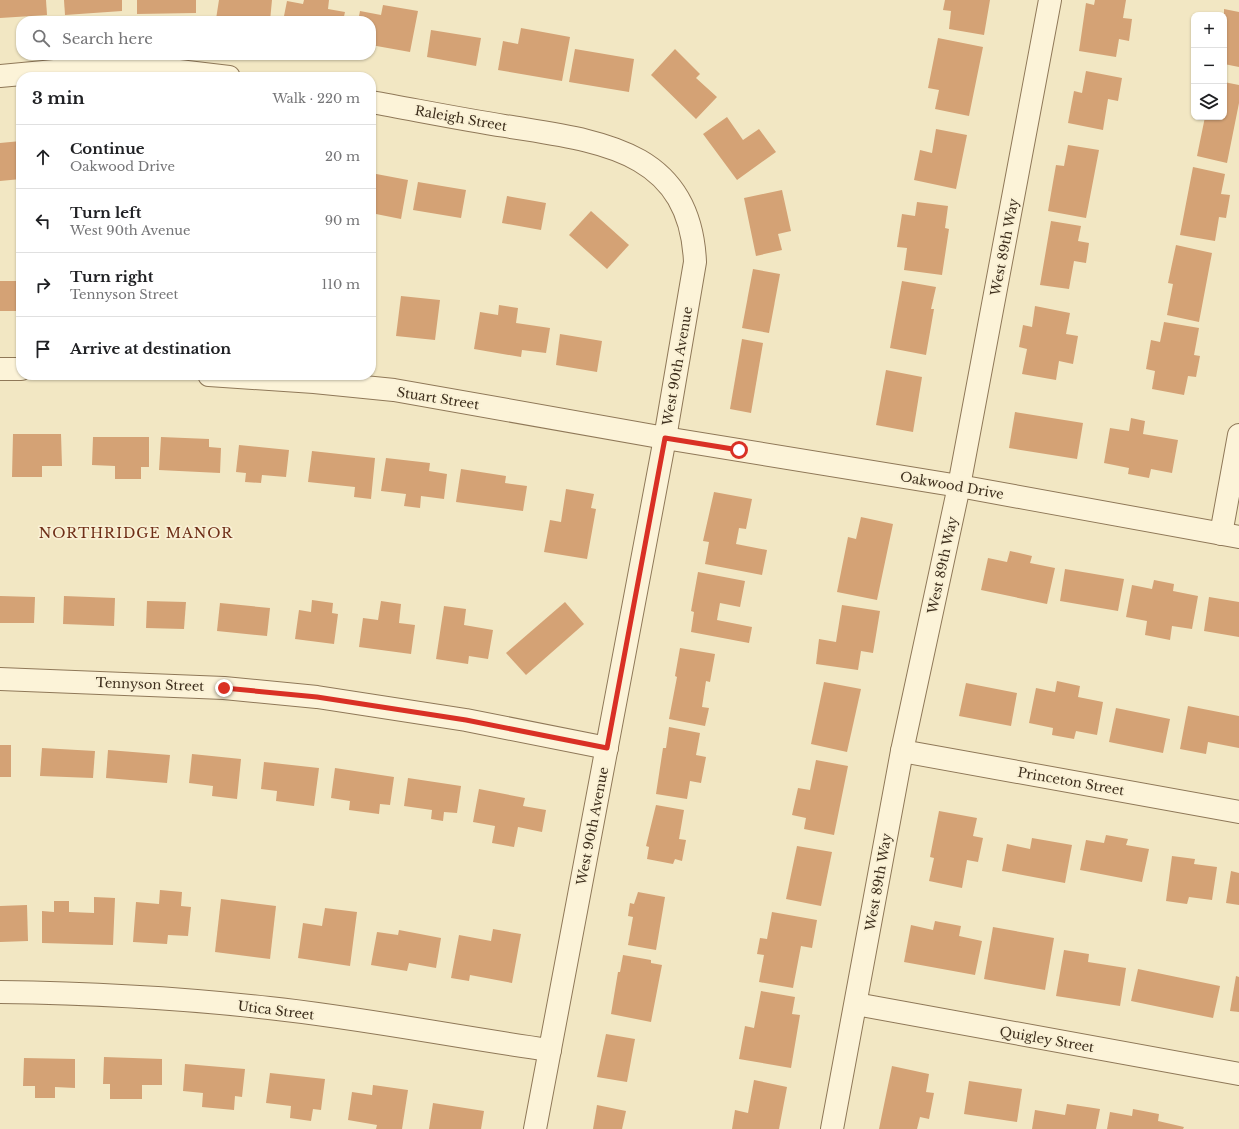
<!DOCTYPE html>
<meta charset="utf-8">
<style>
:root{--surface:#fff;--page:#f2f2f2;--text:#202124;--muted:#757577;--line:#e0e0e0}
body{margin:0;font-family:"Libre Baskerville",serif;background:var(--page);color:var(--text)}
.controls{position:absolute;right:12px;top:12px;display:grid;overflow:hidden;border-radius:8px;box-shadow:0 1px 3px #0004}
.controls button{width:36px;height:36px;display:grid;place-items:center;padding:0;border:0;border-bottom:1px solid var(--line);background:var(--surface);color:var(--text);font:20px sans-serif}
.stop{position:absolute;width:12px;height:12px;margin:-9px;border:3px solid #d93025;border-radius:50%;background:#fff}
.stop.end{background:#d93025;border-color:#fff;box-shadow:0 1px 4px #0008}
.list{margin:0;padding:0;list-style:none}
h2{display:flex;justify-content:space-between;align-items:center;height:52px;margin:0;padding:0 16px;font-size:17px}
h2 small{font-size:13px;font-weight:400;color:var(--muted)}
.list li{display:grid;grid-template-columns:26px 1fr auto;gap:12px;align-items:center;box-sizing:border-box;height:64px;padding:0 16px;border-top:1px solid var(--line)}
.list b{display:block;font-size:15px;white-space:nowrap}
.list p{margin:0;font-size:13px;white-space:nowrap;color:var(--muted)}
.list em{font-size:13px;font-style:normal;color:var(--muted)}
.icon{flex:none;width:22px;height:22px;fill:none;stroke:currentColor;stroke-width:2;stroke-linecap:round;stroke-linejoin:round}
.map{position:relative;flex:none;width:1239px;height:1129px;overflow:hidden}
.search{position:absolute;background:var(--surface);box-shadow:0 1px 3px #0004;left:16px;top:16px;width:360px;height:44px;display:flex;align-items:center;gap:10px;box-sizing:border-box;padding:0 14px;border-radius:16px;color:var(--muted);font-size:15px}
.panel{position:absolute;background:var(--surface);box-shadow:0 1px 3px #0004;left:16px;top:72px;width:360px;height:308px;border-radius:16px}
.map>svg:first-child{display:block}
</style>
<div class="map">
<svg width="1239" height="1129" viewBox="0 0 1239 1129">
<rect width="100%" height="100%" fill="#f2e7c3"/>
<g fill="#d4a275">
<path d="M0,0H46L47,15L0,18Z"/>
<path d="M64,0H122V11L65,15Z"/>
<path d="M137,0H196V13L137,14Z"/>
<path d="M219,0H272L270,21H231L216,19Z"/>
<path d="M304,0H329L328,9L345,12L343,21H283L287,1L303,4Z"/>
<path d="M945,0H990L984,35L949,29L951,11L943,10Z"/>
<path d="M1095,0H1126L1123,18L1132,19L1129,41L1119,39L1116,57L1079,51L1086,3L1094,5Z"/>
<path d="M383,5L418,11L410,52L371,45V21H358L360,11L381,15Z"/>
<path d="M1224,9L1239,12V67L1224,64Z"/>
<path d="M521,28L570,37L562,81L498,70L503,41L518,44Z"/>
<path d="M431,30L481,38L476,66L427,57Z"/>
<path d="M938,38L983,47L969,116L935,109L939,90L928,88Z"/>
<path d="M575,49L634,59L629,92L569,82Z"/>
<path d="M675,49L700,74L696,78L717,97L696,119L651,75Z"/>
<path d="M1086,71L1122,78L1118,101L1108,99L1103,130L1068,123L1074,91L1082,93Z"/>
<path d="M1224,82L1239,85V103L1227,163L1197,156L1205,117H1224Z"/>
<path d="M727,117L743,140L759,129L776,152L737,180L703,134Z"/>
<path d="M936,129L967,135L956,189L914,180L920,150L932,153Z"/>
<path d="M21,141V179L0,181V143Z"/>
<path d="M1068,145L1099,150L1086,218L1048,211L1056,165L1064,166Z"/>
<path d="M1193,167L1225,174L1221,194L1230,195L1226,218L1219,217L1215,241L1180,235Z"/>
<path d="M371,173L408,180L401,219L371,213Z"/>
<path d="M418,182L466,190L461,218L413,210Z"/>
<path d="M782,190L791,231L778,234L782,250L756,256L744,198Z"/>
<path d="M507,196L546,203L541,230L502,223Z"/>
<path d="M917,202L948,206L945,228L949,229L942,275L904,270L907,248L897,247L902,214L915,216Z"/>
<path d="M591,211L629,245L607,269L569,235Z"/>
<path d="M1051,221L1081,226L1078,241L1089,243L1086,263L1074,261L1069,289L1040,285Z"/>
<path d="M1176,245L1212,253L1199,322L1167,315L1173,284L1168,283Z"/>
<path d="M753,269L780,274L769,333L742,328Z"/>
<rect x="0" y="281" width="21" height="30"/>
<path d="M902,281L936,287L931,309H934L926,355L890,348Z"/>
<path d="M401,296L440,300L435,340L396,336Z"/>
<path d="M499,305L518,308L516,323L550,328L546,353L522,350L521,357L474,349L480,312L498,315Z"/>
<path d="M1035,306L1070,313L1066,334L1078,336L1073,364L1059,361L1056,380L1022,374L1027,349L1019,347L1023,325L1032,327Z"/>
<path d="M1164,322L1199,328L1194,355L1200,356L1196,377L1188,376L1184,395L1152,389L1155,371L1146,369L1151,340L1160,342Z"/>
<path d="M560,334L602,341L597,372L556,365Z"/>
<path d="M742,339L763,343L751,413L730,409Z"/>
<path d="M886,370L922,377L913,432L876,425Z"/>
<path d="M1015,412L1083,423L1077,459L1009,448Z"/>
<path d="M1131,418L1145,421L1143,434L1178,440L1172,473L1151,469L1149,478L1128,474L1129,468L1104,463L1110,428L1129,431Z"/>
<path d="M13,434H61L62,466H42V477H12Z"/>
<path d="M93,437H149V467H141V479H115V466L92,465Z"/>
<path d="M161,437L209,439V447L221,448L220,473L159,470Z"/>
<path d="M239,445L289,450L286,477L262,475L261,483L245,482L246,473L236,472Z"/>
<path d="M312,451L375,458L371,499L354,497L355,487L308,482Z"/>
<path d="M386,458L430,463L429,471L447,474L444,499L421,496L420,508L404,506L406,494L381,491Z"/>
<path d="M461,469L506,476L505,483L527,486L523,511L456,502Z"/>
<path d="M566,489L594,494L591,508L596,509L587,559L544,552L550,520L561,522Z"/>
<path d="M714,492L752,499L746,529L739,528L736,544L767,550L762,575L705,564L709,542L703,541Z"/>
<path d="M861,517L893,524L877,600L837,592L848,537L856,539Z"/>
<path d="M1010,551L1032,556L1030,563L1055,568L1047,604L981,590L988,558L1007,562Z"/>
<path d="M1065,569L1124,579L1118,611L1060,601Z"/>
<path d="M698,572L745,581L740,607L720,603L717,620L752,627L749,643L691,632L694,612L691,611Z"/>
<path d="M1154,580L1174,584L1173,591L1198,596L1192,629L1172,626L1170,640L1145,635L1147,621L1126,617L1132,585L1152,589Z"/>
<path d="M0,596L35,597L34,623H0Z"/>
<path d="M64,596L115,598L114,626L63,624Z"/>
<path d="M1209,597L1239,602V637L1204,631Z"/>
<path d="M312,600L333,603L332,613L338,614L334,644L295,639L299,610L311,612Z"/>
<path d="M147,601L186,602L184,629L146,628Z"/>
<path d="M381,601L401,604L399,623L415,625L411,654L359,647L363,618L378,620Z"/>
<path d="M565,602L584,624L526,675L506,653Z"/>
<path d="M220,603L270,608L267,636L217,631Z"/>
<path d="M842,605L880,611L873,653L861,651L858,670L816,664L819,639L836,642Z"/>
<path d="M444,606L466,609L464,625L493,630L488,659L469,656L468,664L436,659Z"/>
<path d="M680,648L715,654L710,682L706,681L702,707L709,708L705,726L669,719L677,677L675,676Z"/>
<path d="M1057,681L1080,686L1078,697L1103,702L1097,735L1076,731L1074,739L1052,735L1053,728L1029,723L1036,688L1055,692Z"/>
<path d="M824,682L861,689L847,752L811,744Z"/>
<path d="M966,683L1017,693L1011,726L959,716Z"/>
<path d="M1188,706L1239,716V748L1208,742L1206,754L1180,749Z"/>
<path d="M1116,708L1170,719L1163,753L1109,742Z"/>
<path d="M669,727L700,733L696,755L706,757L701,783L690,781L687,799L656,794L663,748H666Z"/>
<rect x="0" y="745" width="11" height="32"/>
<path d="M42,748L95,751L93,778L40,776Z"/>
<path d="M108,750L170,755L167,783L106,778Z"/>
<path d="M192,754L241,759L237,799L212,796L213,786L189,783Z"/>
<path d="M816,760L848,766L834,835L804,829L806,818L792,815L798,788L810,790Z"/>
<path d="M264,762L319,768L314,806L276,801L277,791L261,789Z"/>
<path d="M335,768L394,777L390,805L380,804L379,814L349,810L350,801L331,798Z"/>
<path d="M408,778L461,786L457,813L444,812L443,821L431,819L432,810L404,806Z"/>
<path d="M479,789L525,798L523,806L546,810L542,832L518,827L514,847L492,843L495,826L473,822Z"/>
<path d="M656,805L684,810L679,839L686,840L682,861L675,859L673,864L647,859L649,847L646,846Z"/>
<path d="M939,811L977,818L973,836L983,838L978,862L967,860L962,888L929,881L934,858L930,857Z"/>
<path d="M1106,835L1128,839L1126,845L1149,849L1142,882L1080,870L1086,840L1104,843Z"/>
<path d="M1032,838L1072,845L1065,883L1002,871L1007,844L1030,849Z"/>
<path d="M797,846L832,852L821,906L786,899Z"/>
<path d="M1172,856L1195,859L1194,864L1217,867L1212,900L1189,897L1187,904L1166,901Z"/>
<path d="M1231,871L1239,873V905L1226,903Z"/>
<path d="M160,890L182,892L181,906L191,907L188,936L168,935L167,944L133,942L136,902L159,904Z"/>
<path d="M638,892L665,897L656,950L628,945L633,917L628,916L630,903L634,904Z"/>
<path d="M94,897L115,898L113,945L42,943V911L54,912V901H69V912L94,913Z"/>
<path d="M221,899L276,906L270,959L215,952Z"/>
<path d="M27,905L28,941L0,942V906Z"/>
<path d="M325,908L357,912L350,966L298,958L303,923L322,926Z"/>
<path d="M772,912L817,920L812,948L801,946L793,988L759,982L764,955L757,954L760,938L767,939Z"/>
<path d="M935,921L961,926L959,936L982,941L975,975L904,962L911,925L933,930Z"/>
<path d="M993,927L1054,938L1045,990L984,979Z"/>
<path d="M493,929L521,934L512,983L470,975L469,981L451,978L459,935L491,941Z"/>
<path d="M399,930L441,938L436,968L409,963L407,971L371,965L377,932L398,935Z"/>
<path d="M1064,950L1089,954L1088,962L1126,968L1120,1006L1056,996Z"/>
<path d="M623,955L651,960V963L662,965L651,1022L611,1014L618,972H620Z"/>
<path d="M1138,969L1220,986L1213,1018L1131,1001Z"/>
<path d="M1236,976L1239,977V1012L1230,1011Z"/>
<path d="M761,991L795,997L792,1014L800,1015L791,1068L739,1059L745,1026L754,1028Z"/>
<path d="M606,1034L635,1039L627,1082L597,1077Z"/>
<path d="M104,1057L162,1059V1085H142V1099H110V1084H103Z"/>
<path d="M24,1058L75,1059V1088L55,1087V1098H35V1086H23Z"/>
<path d="M185,1064L245,1069L242,1097L235,1096L234,1110L202,1107L203,1093L183,1091Z"/>
<path d="M892,1066L929,1074L926,1092L934,1093L929,1119L920,1117L917,1129H879Z"/>
<path d="M270,1073L325,1079L321,1110L313,1109L311,1121L290,1118L291,1106L266,1103Z"/>
<path d="M754,1080L787,1087L779,1129H732L735,1110L748,1113Z"/>
<path d="M969,1081L1022,1089L1017,1122L964,1114Z"/>
<path d="M373,1085L408,1090L402,1129H376L377,1125L348,1120L352,1092L372,1095Z"/>
<path d="M433,1103L484,1111L481,1129H429Z"/>
<path d="M1067,1104L1100,1109L1096,1129H1032L1035,1110L1065,1115Z"/>
<path d="M597,1105L626,1111L622,1129H593Z"/>
<path d="M1133,1109L1159,1114L1158,1121L1184,1127L1183,1129H1107L1110,1112L1132,1116Z"/>
</g>
<g fill="none" stroke-linecap="round" stroke-linejoin="round">
<g stroke="#8f7858" stroke-width="24">
<g id="minor">
<path d="M0,76L108,66L145,67L229,77"/>
<path d="M371,102C416,110 460,119 505,126C595,141 690,147 695,262L665,438L535,1129"/>
<path d="M0,369H21"/>
<path d="M209,375L314,382L394,390L665,438L959,486L1239,537"/>
<path d="M1221,534L1239,435"/>
<path d="M0,679L224,688L317,697L466,720L607,748"/>
<path d="M902,751L1239,812"/>
<path d="M0,992C89,993 180,998 269,1008C363,1018 456,1037 550,1050"/>
<path d="M856,1004L1239,1074"/>
<path d="M832,1129L902,751L959,486L1050,0"/>
</g>
</g>
<use href="#minor" stroke="#fcf3d8" stroke-width="22"/>
</g>
<g fill="none" stroke-linecap="round" stroke-linejoin="round">
<path stroke="#d93025" stroke-width="5" d="M224,688L317,697L466,720L607,748L665,438L739,450"/>
</g>
<g text-anchor="middle" stroke-width="3.5" stroke-linejoin="round" paint-order="stroke">
<g font-size="13" fill="#3e2f1d" stroke="#f9f0d4">
<text transform="translate(461 118) rotate(10)" y="5">Raleigh Street</text>
<text transform="translate(1004 247) rotate(-79)" y="5">West 89th Way</text>
<text transform="translate(677 366) rotate(-80)" y="5">West 90th Avenue</text>
<text transform="translate(438 398) rotate(9)" y="5">Stuart Street</text>
<text transform="translate(952 485) rotate(10)" y="5">Oakwood Drive</text>
<text transform="translate(942 565) rotate(-78)" y="5">West 89th Way</text>
<text transform="translate(150 684) rotate(2)" y="5">Tennyson Street</text>
<text transform="translate(1071 781) rotate(10)" y="5">Princeton Street</text>
<text transform="translate(592 826) rotate(-79)" y="5">West 90th Avenue</text>
<text transform="translate(878 882) rotate(-80)" y="5">West 89th Way</text>
<text transform="translate(276 1010) rotate(7)" y="5">Utica Street</text>
<text transform="translate(1047 1039) rotate(10)" y="5">Quigley Street</text>
</g>
<g font-size="14" letter-spacing="1" fill="#6f2f18" stroke="#f9f0d4">
<text x="136" y="538">NORTHRIDGE MANOR</text>
</g>
</g>
</svg>
<div class="controls">
<button>+</button>
<button>−</button>
<button><svg class="icon" aria-label="layers" viewBox="0 0 24 24"><path d="M12 4l9 5-9 5-9-5zM3 14l9 5 9-5"/></svg></button>
</div>
<div class="stop" style="left:739px;top:450px"></div>
<div class="stop end" style="left:224px;top:688px"></div>
<div class="search"><svg class="icon" aria-label="search" viewBox="0 0 24 24"><circle cx="10" cy="10" r="6"/><path d="M15 15l6 6"/></svg>Search here</div>
<section class="panel">
<h2>3 min<small>Walk · 220 m</small></h2>
<ul class="list">
<li><svg class="icon" aria-label="ahead" viewBox="0 0 24 24"><path d="M12 20V5M6 11l6-6 6 6"/></svg><div><b>Continue</b><p>Oakwood Drive</p></div><em>20 m</em></li>
<li><svg class="icon" aria-label="left" viewBox="0 0 24 24"><path d="M17 20v-9H6M10 6l-5 5 5 5"/></svg><div><b>Turn left</b><p>West 90th Avenue</p></div><em>90 m</em></li>
<li><svg class="icon" aria-label="right" viewBox="0 0 24 24"><path d="M7 20v-9h11M14 6l5 5-5 5"/></svg><div><b>Turn right</b><p>Tennyson Street</p></div><em>110 m</em></li>
<li><svg class="icon" aria-label="arrive" viewBox="0 0 24 24"><path d="M6 21V4h12l-3 4 3 4H6"/></svg><div><b>Arrive at destination</b></div></li>
</ul>
</section>
</div>
